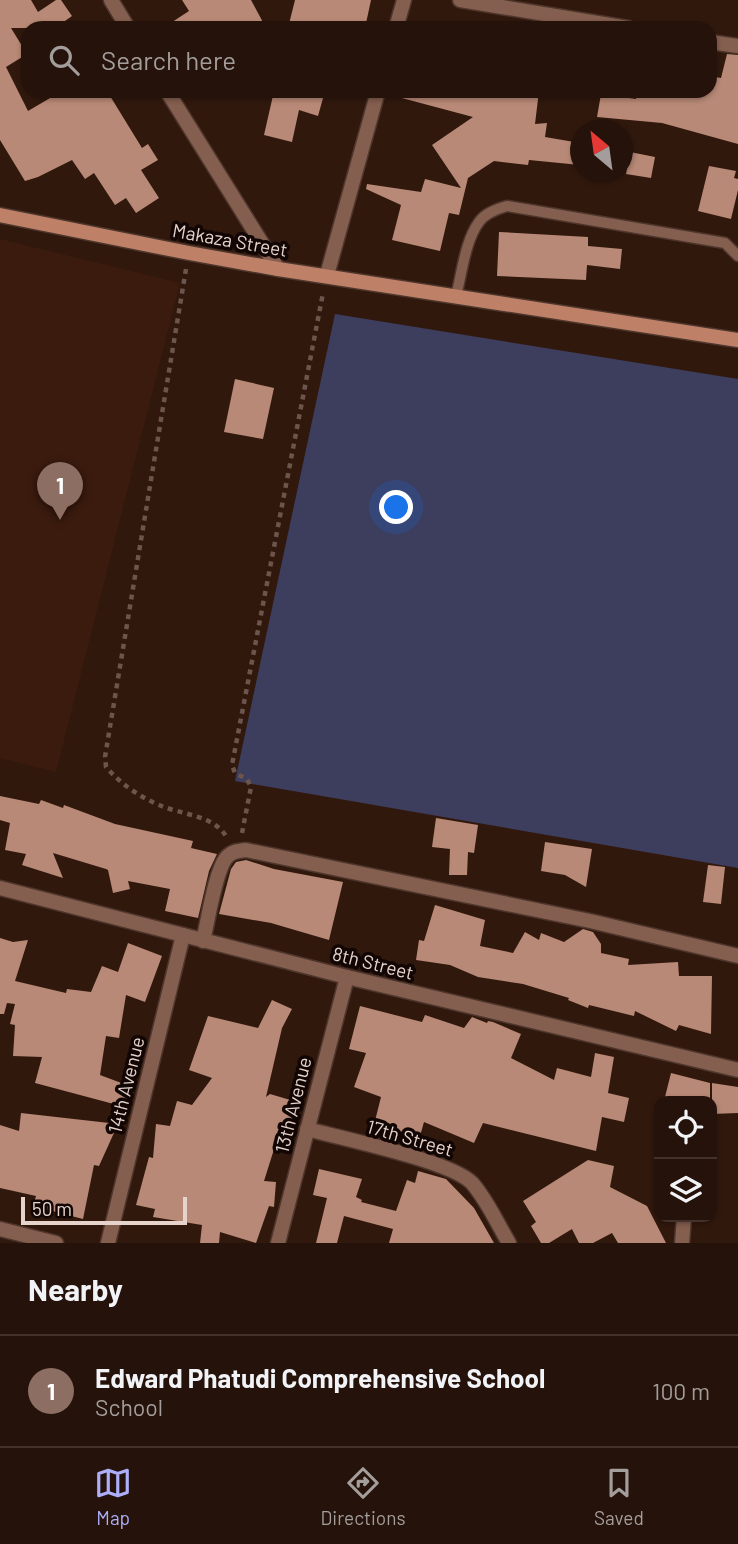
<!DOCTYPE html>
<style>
:root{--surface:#25120a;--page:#312018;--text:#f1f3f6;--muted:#a39e9c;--line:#42322b;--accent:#adaffb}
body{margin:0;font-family:Barlow,sans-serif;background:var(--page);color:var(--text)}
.controls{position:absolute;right:21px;bottom:21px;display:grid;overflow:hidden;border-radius:14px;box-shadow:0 2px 5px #0004}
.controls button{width:63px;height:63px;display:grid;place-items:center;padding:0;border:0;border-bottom:2px solid var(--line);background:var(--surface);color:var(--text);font:35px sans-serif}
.compass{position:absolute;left:570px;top:119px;width:63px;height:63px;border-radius:50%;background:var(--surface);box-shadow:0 2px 5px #0004;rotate:331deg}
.scale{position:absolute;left:21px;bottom:18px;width:166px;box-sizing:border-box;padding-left:7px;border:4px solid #e5d3cc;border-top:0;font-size:19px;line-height:24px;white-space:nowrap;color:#e5d3cc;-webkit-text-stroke:5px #110603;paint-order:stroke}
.you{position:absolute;left:397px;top:508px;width:24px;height:24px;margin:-18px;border:5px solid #fff;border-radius:50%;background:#1a73e8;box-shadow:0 0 0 10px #1a73e833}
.badge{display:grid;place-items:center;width:46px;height:46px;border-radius:50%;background:var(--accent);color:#fff;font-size:23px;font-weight:700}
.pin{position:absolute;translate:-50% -58px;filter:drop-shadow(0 2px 4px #0008)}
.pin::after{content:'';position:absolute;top:37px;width:24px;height:21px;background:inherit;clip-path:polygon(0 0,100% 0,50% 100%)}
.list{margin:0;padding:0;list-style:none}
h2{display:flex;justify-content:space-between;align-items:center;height:91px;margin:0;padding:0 28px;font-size:30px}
h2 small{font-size:23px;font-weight:400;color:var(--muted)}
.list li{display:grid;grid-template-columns:46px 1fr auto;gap:21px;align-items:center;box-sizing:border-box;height:112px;padding:0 28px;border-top:2px solid var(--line)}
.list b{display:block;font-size:26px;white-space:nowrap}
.list p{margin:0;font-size:23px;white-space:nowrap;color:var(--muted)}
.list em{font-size:23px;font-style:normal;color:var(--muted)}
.icon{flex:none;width:38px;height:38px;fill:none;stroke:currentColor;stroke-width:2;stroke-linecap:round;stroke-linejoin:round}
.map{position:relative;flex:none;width:738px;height:1243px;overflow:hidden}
.search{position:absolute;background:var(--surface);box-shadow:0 2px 5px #0004;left:21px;right:21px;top:21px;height:77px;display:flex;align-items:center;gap:18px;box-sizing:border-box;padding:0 24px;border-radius:21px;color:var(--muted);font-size:26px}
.sheet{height:203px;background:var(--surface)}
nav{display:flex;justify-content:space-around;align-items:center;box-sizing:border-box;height:98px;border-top:2px solid var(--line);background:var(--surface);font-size:19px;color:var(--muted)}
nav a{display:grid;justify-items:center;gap:4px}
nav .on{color:var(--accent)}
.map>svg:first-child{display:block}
</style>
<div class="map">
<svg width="738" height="1243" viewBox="0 0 738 1243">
<rect width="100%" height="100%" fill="#31180d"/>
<path fill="#3b1b0e" d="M0,239L180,283L56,772L0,758Z"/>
<path fill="#3d3d5d" d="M335,314L738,379V868L235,781Z"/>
<g fill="#b88976">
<path d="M0,0H31L38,12L56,0H61L72,16L55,28H11L27,54L6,67L28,111L62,91H107L142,148L148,144L158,160L141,170L159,198L136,213L126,198L115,205L94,173L85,179L72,160L38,177L25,181L0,140Z"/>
<path d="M182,0H251L266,28H163L189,11Z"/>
<path d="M295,0H371L365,28H288Z"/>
<path d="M727,54L738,55V144L662,123L597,117L601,94L636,99L637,91H710V76L721,78Z"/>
<path d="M274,91H325L318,116L299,110L292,142L264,135Z"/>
<path d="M399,91H539L535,124L547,123L545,137L580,143V165L529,160L528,165L494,161L468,178L459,215L449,213L440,251L392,240L401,205L366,189L367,184L421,192L425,179L461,188L432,145L473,117L398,97Z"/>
<path d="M630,152L655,157L651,178L626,174Z"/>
<path d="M709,166L736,171L734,178L738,179V190L731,219L698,211Z"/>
<path d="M499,232L588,237V246L622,249L620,269L587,265L586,280L497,276Z"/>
<path d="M235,379L274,388L263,439L224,432Z"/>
<path d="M0,796L39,804L41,800L63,808L64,805L115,824L193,841L191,848L217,854L209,871L198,918L165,911L170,889L128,881L130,889L113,893L108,870L106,869L53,853L63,878L22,865L26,854L5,850L10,823L0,820Z"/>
<path d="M436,818L478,825L474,853L468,852L467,875H449L450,849L432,847Z"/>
<path d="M545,842L592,849L586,887L565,875L541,871Z"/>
<path d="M246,860L274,869L343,882L329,940L271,923L219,914L231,869L236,862Z"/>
<path d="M708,865L725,867L721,904L703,902Z"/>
<path d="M435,905L485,920L480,946L513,953L525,932L539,940L541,933L564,942L583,929L593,932L601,944V953L629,959L628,965L678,962L679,976H712L711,1034L679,1025L676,1031L635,1011L634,1016L589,1005L588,1008L568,1000L569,998L523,984L478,977L450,965L416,960L419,940L424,941Z"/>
<path d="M0,938L13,942L28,940L15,981L66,993L67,989L91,992L102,966L118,972L128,943L162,956L145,1002L126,995L119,1038L106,1036L100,1075L132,1087L125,1107L35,1083L42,1057L13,1056L15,1025L10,1024L15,1004L7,1003L4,1014H0Z"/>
<path d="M272,1000L292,1009L282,1028L266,1097L270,1094L297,1102L289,1129L281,1127L264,1181L276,1182L274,1207L269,1206L256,1243L220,1232L219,1243H200L202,1225L153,1217L155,1209L136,1205L149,1157L153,1158L156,1124L170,1126L177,1101L192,1105L212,1078L189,1070L208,1016L258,1028Z"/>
<path d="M360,1006L422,1022L425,1015L464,1028L472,1017L487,1023L488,1021L493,1022L521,1034L511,1058L554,1080L557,1068L591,1077L595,1053L614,1057L608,1093L629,1098L624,1122L602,1117L596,1151L483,1123L474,1143L424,1122L420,1136L374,1125L381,1097L354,1087L366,1053L349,1049Z"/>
<path d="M671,1073L710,1083V1101H664Z"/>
<path d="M712,1083L738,1087V1113L712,1114Z"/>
<path d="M21,1113L118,1124L99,1166L94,1165L83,1219L33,1206L36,1196L0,1188V1125L19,1131Z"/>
<path d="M588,1160L614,1166L610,1187L647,1206L666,1243H618L612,1233L593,1243H579L572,1229L549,1243H541L531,1226L536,1222L523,1201Z"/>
<path d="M319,1169L362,1179L356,1197L362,1200L361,1202L396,1211L407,1180L415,1183L418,1171L446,1179L474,1208L494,1243H389L393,1229L344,1216L337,1243H316L327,1198L313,1195Z"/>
</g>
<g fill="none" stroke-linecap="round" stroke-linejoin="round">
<g stroke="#4e362c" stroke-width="13">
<path id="lane" d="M456,296C462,273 465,241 479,222C485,213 497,209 507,206L725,243L738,256"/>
</g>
<g stroke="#4e362c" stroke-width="17">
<g id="street">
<path d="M111,0L128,28"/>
<path d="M460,0L628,28"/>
<path d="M396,28L404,0"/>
<path d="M710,42L738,46"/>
<path d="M167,91L278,269"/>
<path d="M327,275L378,91"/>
<path d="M0,888L347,977L738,1070"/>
<path d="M203,941C208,921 215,872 226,858C232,851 238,851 246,850L590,921L738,956"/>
<path d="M307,1129C340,1138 451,1161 472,1183C487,1200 497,1223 509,1243"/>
<path d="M0,1229L56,1243"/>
<path d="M108,1243L183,935"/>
<path d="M278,1243L347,977"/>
<path d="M682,1243L684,1217"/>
</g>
</g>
<g stroke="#4e362c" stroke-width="17">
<path id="secondary" d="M0,215L189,253L278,269L738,340"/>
</g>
<g stroke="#6c554c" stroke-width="4.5" stroke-dasharray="5 5" stroke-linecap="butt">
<path d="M186,269L105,757L106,767C121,784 138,796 159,805C182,815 215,815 227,838"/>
<path d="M242,833L251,787L247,779L235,773L232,765L323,293"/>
</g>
<use href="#lane" stroke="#845e4e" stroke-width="10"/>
<use href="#street" stroke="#845e4e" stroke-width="14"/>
<use href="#secondary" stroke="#be8168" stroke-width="14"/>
</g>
<g text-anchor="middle" stroke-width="7" stroke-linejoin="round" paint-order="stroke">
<g font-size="19" fill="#e5d3cc" stroke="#110603">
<text transform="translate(230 240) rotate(10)" y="7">Makaza Street</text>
<text transform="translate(373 963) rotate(14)" y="7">8th Street</text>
<text transform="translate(126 1085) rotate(-76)" y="7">14th Avenue</text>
<text transform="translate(293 1105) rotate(-76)" y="7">13th Avenue</text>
<text transform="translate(410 1138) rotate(16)" y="7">17th Street</text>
</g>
</g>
</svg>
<div class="controls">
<button><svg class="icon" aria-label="locate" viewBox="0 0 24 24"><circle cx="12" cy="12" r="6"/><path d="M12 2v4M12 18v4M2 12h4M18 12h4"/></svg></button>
<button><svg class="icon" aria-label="layers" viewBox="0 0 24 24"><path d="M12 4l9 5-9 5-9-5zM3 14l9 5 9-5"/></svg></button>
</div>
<svg class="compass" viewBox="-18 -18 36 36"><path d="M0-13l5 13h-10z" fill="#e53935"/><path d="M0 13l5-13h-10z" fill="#a39e9c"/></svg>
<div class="scale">50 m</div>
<div class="you"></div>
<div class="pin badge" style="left:60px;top:520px;background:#8d6e63">1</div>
<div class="search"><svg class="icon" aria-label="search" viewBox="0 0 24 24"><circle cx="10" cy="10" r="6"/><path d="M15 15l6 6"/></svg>Search here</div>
</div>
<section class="sheet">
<h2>Nearby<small></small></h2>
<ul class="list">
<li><span class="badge" style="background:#8d6e63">1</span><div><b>Edward Phatudi Comprehensive School</b><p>School</p></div><em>100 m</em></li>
</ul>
</section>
<nav>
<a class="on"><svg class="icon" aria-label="map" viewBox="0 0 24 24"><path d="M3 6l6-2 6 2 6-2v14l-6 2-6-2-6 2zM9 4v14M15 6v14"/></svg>Map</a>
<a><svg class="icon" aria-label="directions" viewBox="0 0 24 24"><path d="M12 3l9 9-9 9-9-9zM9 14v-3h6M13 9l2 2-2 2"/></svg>Directions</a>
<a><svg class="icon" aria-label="saved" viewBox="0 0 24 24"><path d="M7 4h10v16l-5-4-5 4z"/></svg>Saved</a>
</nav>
